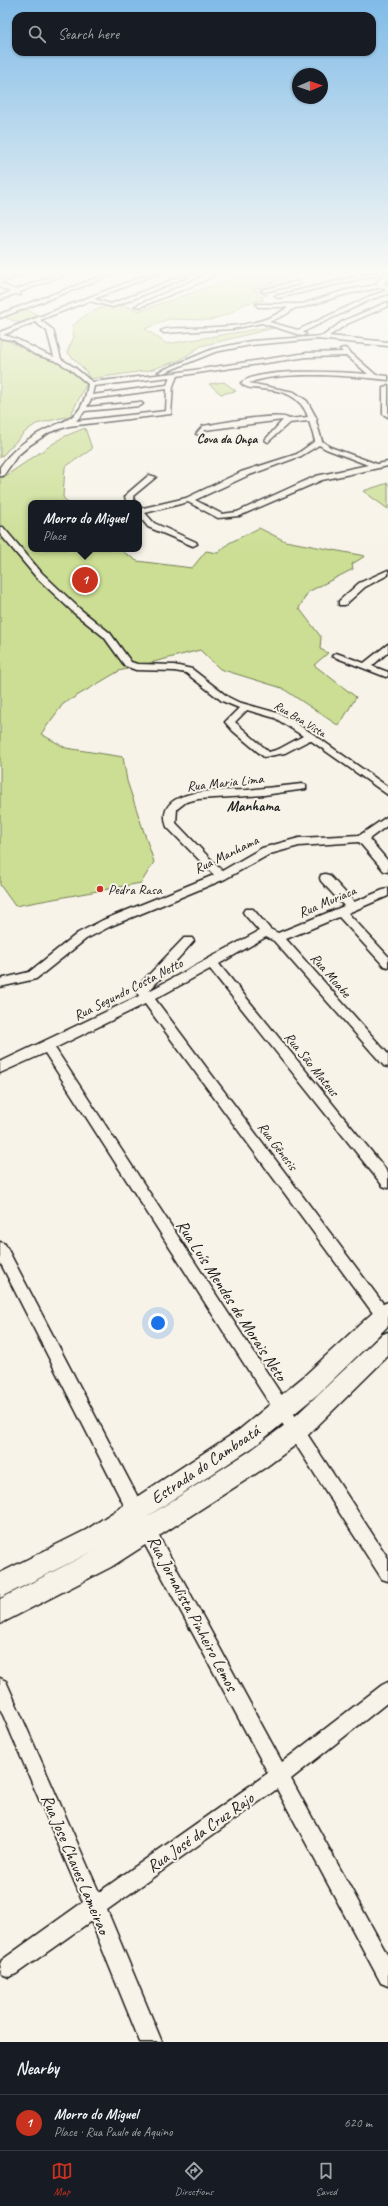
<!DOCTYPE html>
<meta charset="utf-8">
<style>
:root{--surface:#171b24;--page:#242831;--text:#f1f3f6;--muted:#9ea1a6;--line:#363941;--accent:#c8321e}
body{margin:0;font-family:Caveat,sans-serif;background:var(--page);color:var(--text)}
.compass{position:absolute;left:292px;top:68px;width:36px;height:36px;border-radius:50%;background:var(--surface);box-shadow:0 1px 3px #0004;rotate:88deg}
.you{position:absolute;left:158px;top:1323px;width:14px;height:14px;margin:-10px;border:3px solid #fff;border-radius:50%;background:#1a73e8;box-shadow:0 0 0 6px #1a73e833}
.badge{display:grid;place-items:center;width:26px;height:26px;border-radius:50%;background:var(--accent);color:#fff;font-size:13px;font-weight:700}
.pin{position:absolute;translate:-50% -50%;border:2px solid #fff;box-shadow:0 1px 4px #0006}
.popup{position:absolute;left:28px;top:500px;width:114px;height:52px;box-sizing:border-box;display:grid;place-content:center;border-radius:8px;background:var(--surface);filter:drop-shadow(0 1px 3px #0005);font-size:13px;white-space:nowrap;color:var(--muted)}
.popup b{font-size:15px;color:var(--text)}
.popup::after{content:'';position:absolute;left:50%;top:100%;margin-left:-8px;border:8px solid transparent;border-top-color:var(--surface)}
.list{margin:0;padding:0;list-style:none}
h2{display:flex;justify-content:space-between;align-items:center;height:52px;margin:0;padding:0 16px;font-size:17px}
h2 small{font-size:13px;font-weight:400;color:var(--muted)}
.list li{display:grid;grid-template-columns:26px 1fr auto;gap:12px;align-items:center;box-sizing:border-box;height:56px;padding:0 16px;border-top:1px solid var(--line)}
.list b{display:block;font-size:15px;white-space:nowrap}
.list p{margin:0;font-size:13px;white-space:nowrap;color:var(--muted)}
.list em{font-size:13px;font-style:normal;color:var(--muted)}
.icon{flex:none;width:22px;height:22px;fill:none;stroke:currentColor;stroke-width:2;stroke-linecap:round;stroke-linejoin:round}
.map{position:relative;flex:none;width:388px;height:2042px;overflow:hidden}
.search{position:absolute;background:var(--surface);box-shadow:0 1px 3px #0004;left:12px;right:12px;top:12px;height:44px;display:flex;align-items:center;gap:10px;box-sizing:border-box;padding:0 14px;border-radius:12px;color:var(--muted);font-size:15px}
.sheet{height:108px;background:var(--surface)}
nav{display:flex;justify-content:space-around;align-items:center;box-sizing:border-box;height:56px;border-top:1px solid var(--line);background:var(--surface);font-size:11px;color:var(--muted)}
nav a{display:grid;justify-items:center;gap:2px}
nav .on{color:var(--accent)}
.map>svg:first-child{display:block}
</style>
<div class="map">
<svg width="388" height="2042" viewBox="0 0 388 2042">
<rect width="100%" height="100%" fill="#f7f3e8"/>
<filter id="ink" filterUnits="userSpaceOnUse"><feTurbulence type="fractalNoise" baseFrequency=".025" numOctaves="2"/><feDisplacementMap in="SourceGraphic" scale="8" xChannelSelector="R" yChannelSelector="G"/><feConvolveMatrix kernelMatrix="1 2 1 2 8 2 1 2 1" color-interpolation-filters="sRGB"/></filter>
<g filter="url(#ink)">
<g fill="#cbde93" stroke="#747d58">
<path d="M257,270H309L253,290L268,295L260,297L264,300L244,304L231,313L210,320L168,319L145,329L167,344L270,327L274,328L201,346L180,360L150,370L90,379L85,370L67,352L74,337L72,327C89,308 116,299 139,311Z"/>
<path d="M22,308L39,315L20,323L1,316Z"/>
<path d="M0,340H6C35,355 62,360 88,381L70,416L36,424L26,431L0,458Z"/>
<path d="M224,382L236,391L221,394L209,384Z"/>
<path d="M85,428L92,449L65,467L63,497L68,503H31V549H119L137,561L192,568L206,551L218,553L229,543L259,528L285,541L365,556L352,564L353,569L308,592L299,608L321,637L320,649L328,653L314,665L356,697L339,726L282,688L220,669L200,650L119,671L63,704L41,734L66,748L123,757L127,781L154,862L141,883L15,906L0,885V477H4L63,437Z"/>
<path d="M388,483V509L363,491Z"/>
</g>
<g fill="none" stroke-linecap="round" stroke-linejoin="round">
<g stroke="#1c1c1c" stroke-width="3">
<g id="street">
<path d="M26,270H33L0,283V279Z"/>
<path d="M69,270H76L20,292L21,295L15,294L0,300V296L10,292L0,287V283L15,290Z"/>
<path d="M118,270H125L0,318V314Z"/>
<path d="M159,270H166L94,299L111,304L182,276L187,277L113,307L89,301L40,320L53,330L61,359L74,367L92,382L174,373L307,353L343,352L340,349L345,348L376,375L388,376V380C352,376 282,370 249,383L294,392L307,401L317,419L316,421L322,441L330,447L377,464L388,462V466L322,480L239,516L218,518L188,502L145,513L154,523L196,542L197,544L193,546L148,527L139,516V509L186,498L241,472L297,454L315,441L309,421L289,423L268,442L265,440L283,420L205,430L201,435L196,434L203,426C216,424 282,411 289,419L308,417C301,396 283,390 261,389C254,388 246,389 241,383C260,367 342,372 368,374L347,356L307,357L177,376L173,386L171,414L69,426L50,432L30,445L17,456L3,476H0V467C10,452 24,441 39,433C66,418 82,422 88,384L70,369L56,361L34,354L13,340L0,338V332ZM35,322L47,331L54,357C35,351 23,339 3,335ZM170,377L167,385L92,395L94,386ZM167,389L166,411L76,421L85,411L140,406L143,404L140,402L87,407L91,399ZM319,445L326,449L368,465L316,476L237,512L222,514L195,500L247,476L301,456Z"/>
<path d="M217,270H223L199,283L140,307L135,306Z"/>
<path d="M375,272L377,275L278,298L275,296Z"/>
<path d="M298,281L300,284L264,292L261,290Z"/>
<path d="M382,284L384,287L347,294L304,307L295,308L285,315L269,322L298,330L368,297L388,290V294L372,299L303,332L306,334L303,336L262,323L232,329L164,333L161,331C167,327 181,329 188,328C220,327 262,328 288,307H258L256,304H302L346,290Z"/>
<path d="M388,302V306L347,324L329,336L388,342V346L317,339L251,345L215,352L163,373L158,372L213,349L251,341L323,336L343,321Z"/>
<path d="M149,475L156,477L133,496L135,503H127L125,497L128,493Z"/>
<path d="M0,527H3L42,573L80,609L110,633L131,662L137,664L174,665L192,669L228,697L238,702L281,714L313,734L388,787V795L310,740L285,753L264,757L233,731L225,722L239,708L222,701L186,673L174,671L136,670L125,666L104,637L74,613L36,577L0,534ZM247,710L275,718L303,736L279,749L269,752L235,722Z"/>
<path d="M388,570V575L365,587L345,605H339V601L359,583Z"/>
<path d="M388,644V652L372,666L388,672V676L386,677L332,656L336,653L364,663Z"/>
<path d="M302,784L306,785V789L264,795L198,799L186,802L177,809L176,823L222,871L262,848L299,838L360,835L388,816V825L369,839L388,861V872L384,871L359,842L299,846L270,854L225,879L111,926L86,939L36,979L0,987V979L29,972L78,933L103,920L214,875L167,827C152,786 224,791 247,790C265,788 284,786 302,784Z"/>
<path d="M325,874L329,875L354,902L388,888V896L348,913L388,956V967L384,966L339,917L286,939L388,1054V1067L384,1066L274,941L266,937L219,964L388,1172V1188L383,1186L210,969L155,999L388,1310V1320L383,1322L378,1320L145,1004L55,1048L388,1558V1581L382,1579L45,1053L0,1073V1062L139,996L137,992L139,985L184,938H192L194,941L149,991L259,931L245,915L243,912L245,909H253L270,929L278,933L344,906L321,881L320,878L321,875Z"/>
<path d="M0,1242L5,1244L142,1505L282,1762L382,1685L388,1682V1702L291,1779L388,1956V1986L381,1983L277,1789L107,1910L162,2042H140L91,1921L16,1974L9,1977L2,1974L0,1964L2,1960L83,1902L0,1708V1678L6,1681L99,1892L268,1773L130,1517L0,1262Z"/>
</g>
</g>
<g stroke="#1c1c1c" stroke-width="3">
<g id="secondary">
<path d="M385,272H388V279L384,283L388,286V292L376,283Z"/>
<path d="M388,385V417L383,414V388Z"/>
<path d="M388,1302V1326L318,1394L255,1446L139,1522L250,1451L289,1422L381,1335L388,1332V1356L305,1438L266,1467L111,1567L0,1624V1599L97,1549L0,1598V1573L86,1530L239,1430L302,1378L381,1305Z"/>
</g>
</g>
<use href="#street" fill="#f7f3e8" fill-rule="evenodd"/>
<use href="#secondary" fill="#f7f3e8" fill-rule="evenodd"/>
</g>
</g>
<linearGradient id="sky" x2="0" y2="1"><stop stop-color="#80bbe7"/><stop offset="0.49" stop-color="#fbfaf5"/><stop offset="1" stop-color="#fbfaf5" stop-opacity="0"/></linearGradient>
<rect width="388" height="555" fill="url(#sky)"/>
<circle fill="#c8321e" stroke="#f7f3e8" stroke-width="1.5" cx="100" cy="889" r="4"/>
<g text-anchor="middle" stroke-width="4" stroke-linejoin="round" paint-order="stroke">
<g font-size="12" fill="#1c1c1c" stroke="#f7f3e8">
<text transform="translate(300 719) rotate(31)" y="4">Rua Boa Vista</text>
</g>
<g font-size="13" font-weight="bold" fill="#1c1c1c" stroke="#f7f3e8">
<text x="227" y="443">Cova da Onça</text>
</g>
<g font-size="14" fill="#1c1c1c" stroke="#f7f3e8">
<text transform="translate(225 782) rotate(-6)" y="5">Rua Maria Lima</text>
<text transform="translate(226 854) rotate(-26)" y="5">Rua Manhama</text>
<text transform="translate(327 901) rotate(-23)" y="5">Rua Muriaca</text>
<text transform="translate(331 975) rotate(49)" y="5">Rua Moabe</text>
<text transform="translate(128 989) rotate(-27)" y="5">Rua Segundo Costa Netto</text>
<text transform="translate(312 1064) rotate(51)" y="5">Rua São Mateus</text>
<text transform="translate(278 1146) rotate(53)" y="5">Rua Gênesis</text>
</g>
<g font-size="14" fill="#1c1c1c" stroke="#f7f3e8" text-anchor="start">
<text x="108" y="894">Pedra Rasa</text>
</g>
<g font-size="15" font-weight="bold" fill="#1c1c1c" stroke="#f7f3e8">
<text x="253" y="811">Manhama</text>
</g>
<g font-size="17" fill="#1c1c1c" stroke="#f7f3e8">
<text transform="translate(232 1300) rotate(57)" y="6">Rua Luís Mendes de Morais Neto</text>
<text transform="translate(205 1464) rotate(-34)" y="6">Estrada do Camboatá</text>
<text transform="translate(193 1613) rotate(62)" y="6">Rua Jornalista Pinheiro Lemos</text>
<text transform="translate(200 1832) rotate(-35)" y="6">Rua José da Cruz Rajo</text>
<text transform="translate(76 1864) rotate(67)" y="6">Rua Jose Chaves Lameirao</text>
</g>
</g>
</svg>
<svg class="compass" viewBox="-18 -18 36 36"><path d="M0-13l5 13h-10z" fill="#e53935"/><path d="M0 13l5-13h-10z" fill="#9ea1a6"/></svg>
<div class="you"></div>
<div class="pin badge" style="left:85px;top:580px">1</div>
<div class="popup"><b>Morro do Miguel</b>Place</div>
<div class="search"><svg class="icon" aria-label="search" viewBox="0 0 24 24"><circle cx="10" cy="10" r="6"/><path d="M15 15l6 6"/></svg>Search here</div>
</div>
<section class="sheet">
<h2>Nearby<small></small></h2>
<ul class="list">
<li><span class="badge">1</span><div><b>Morro do Miguel</b><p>Place · Rua Paulo de Aquino</p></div><em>620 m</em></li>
</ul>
</section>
<nav>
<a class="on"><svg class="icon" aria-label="map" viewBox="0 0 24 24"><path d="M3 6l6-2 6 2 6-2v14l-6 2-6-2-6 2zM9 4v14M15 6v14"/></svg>Map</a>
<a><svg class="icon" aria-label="directions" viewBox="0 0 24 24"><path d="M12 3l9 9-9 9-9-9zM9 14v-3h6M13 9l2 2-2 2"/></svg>Directions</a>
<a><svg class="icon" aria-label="saved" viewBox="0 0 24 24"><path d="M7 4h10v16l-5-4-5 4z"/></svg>Saved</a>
</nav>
